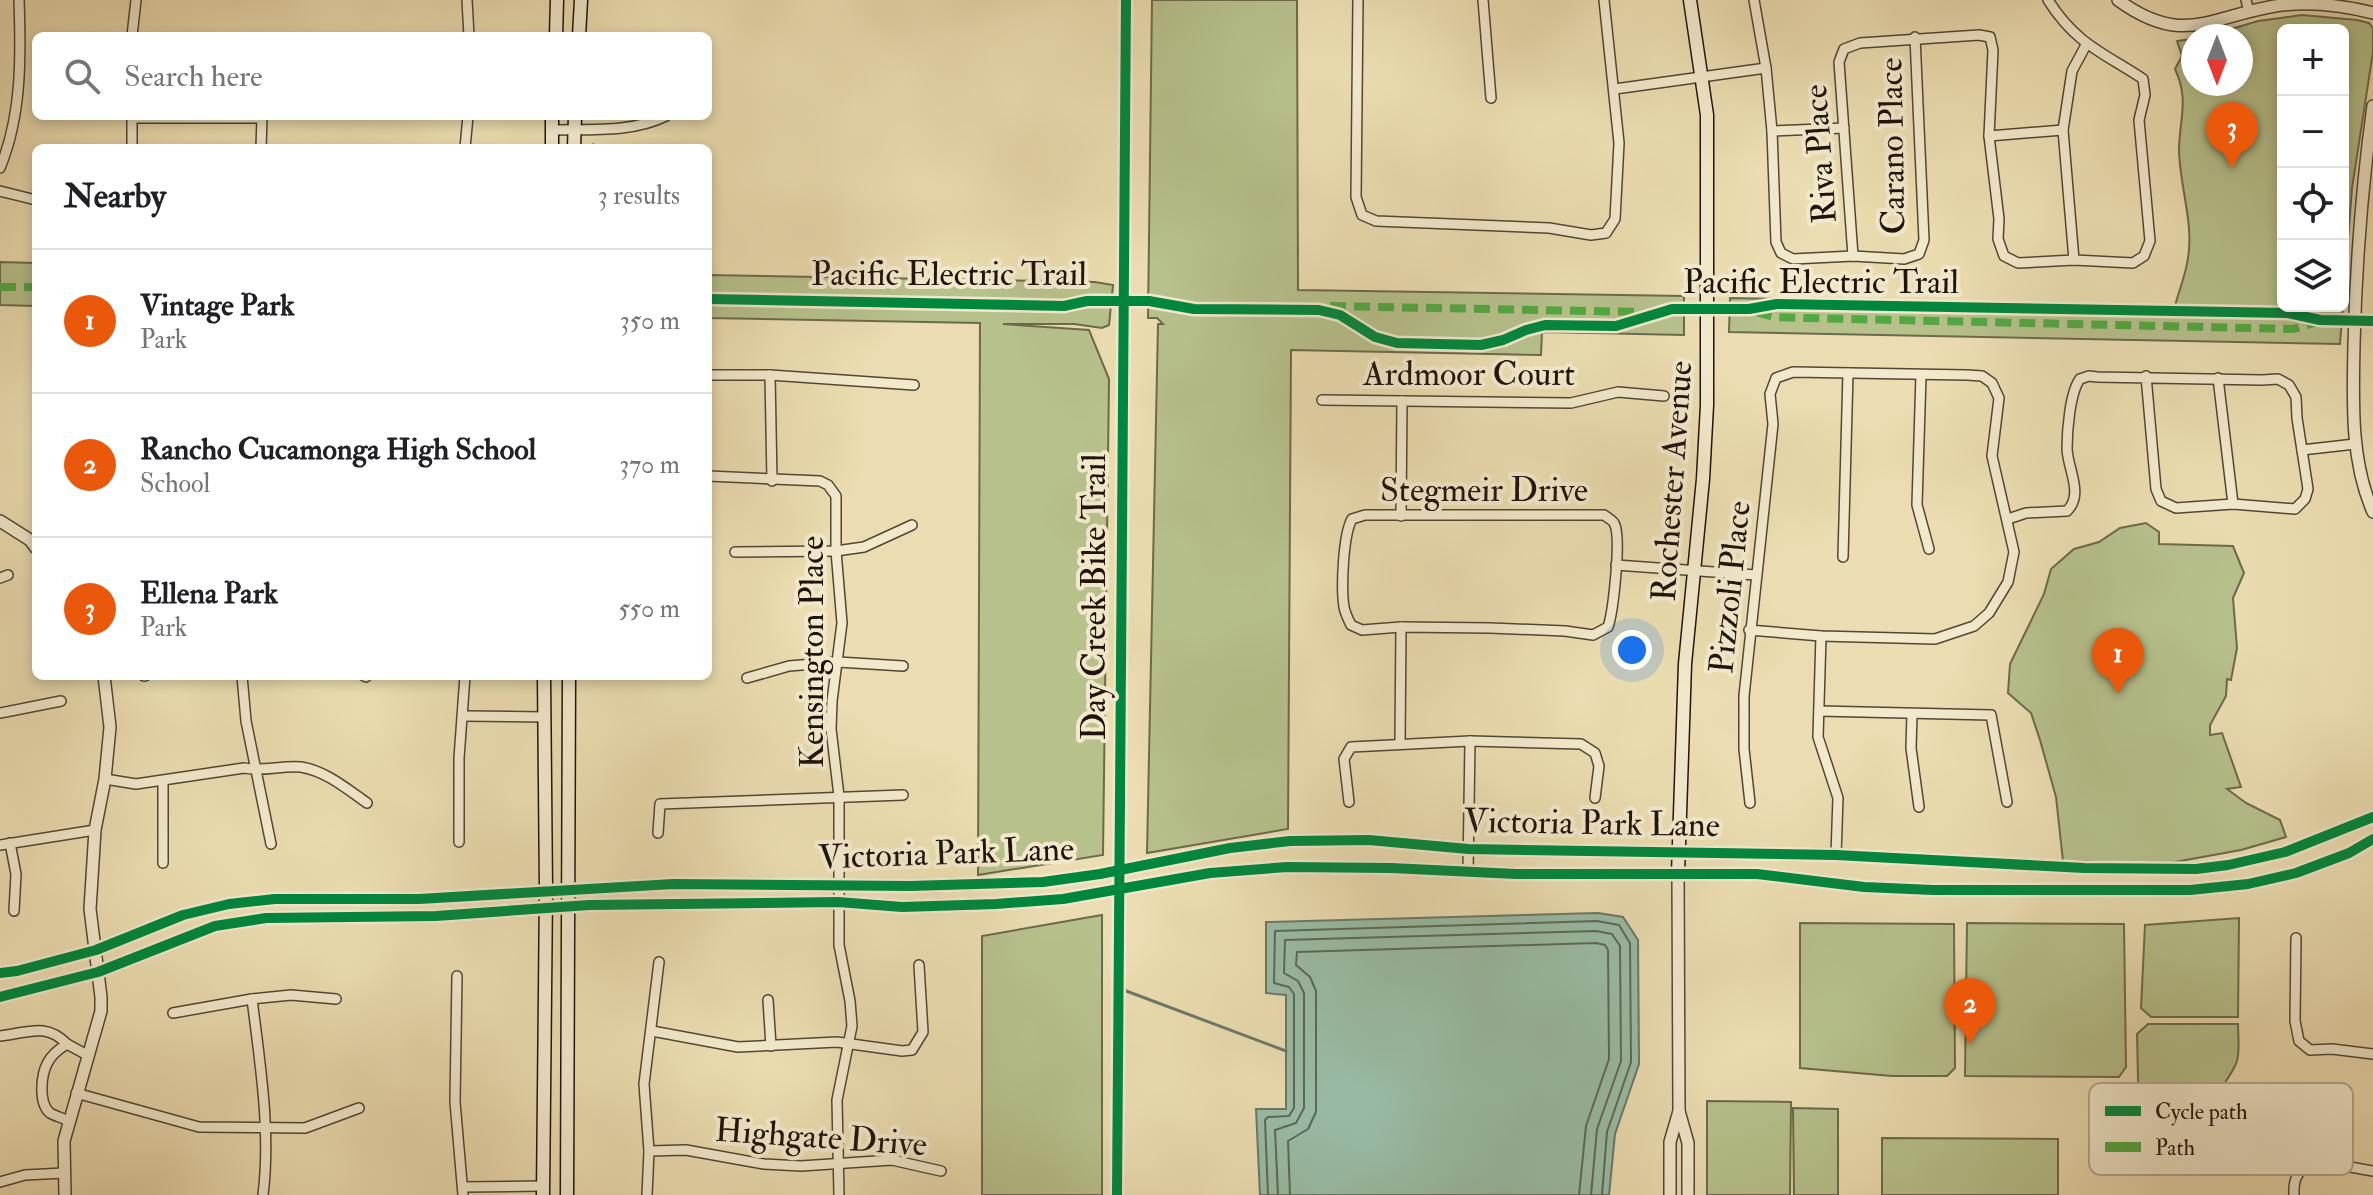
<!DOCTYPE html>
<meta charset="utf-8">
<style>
:root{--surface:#fff;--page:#f6f6f6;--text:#202124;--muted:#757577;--line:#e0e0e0;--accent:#ea580c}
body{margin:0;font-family:"IM FELL Double Pica",serif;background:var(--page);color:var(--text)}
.controls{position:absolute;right:24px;top:24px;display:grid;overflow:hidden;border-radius:12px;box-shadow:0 4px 12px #0003}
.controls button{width:72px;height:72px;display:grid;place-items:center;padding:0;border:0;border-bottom:2px solid var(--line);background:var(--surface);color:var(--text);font:40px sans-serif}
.compass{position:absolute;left:2181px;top:24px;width:72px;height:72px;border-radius:50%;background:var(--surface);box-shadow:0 4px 12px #0003;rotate:180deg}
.you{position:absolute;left:1632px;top:650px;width:28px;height:28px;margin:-20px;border:6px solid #fff;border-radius:50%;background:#1a73e8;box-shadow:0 0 0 12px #1a73e833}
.badge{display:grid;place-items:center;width:52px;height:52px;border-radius:50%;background:var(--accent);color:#fff;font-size:26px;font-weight:700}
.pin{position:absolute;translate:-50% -66px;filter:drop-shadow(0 2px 4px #0008)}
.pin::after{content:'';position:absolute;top:42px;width:28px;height:24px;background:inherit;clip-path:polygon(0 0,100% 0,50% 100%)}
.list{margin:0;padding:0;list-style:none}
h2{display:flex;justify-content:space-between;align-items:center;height:104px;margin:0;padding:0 32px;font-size:34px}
h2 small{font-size:26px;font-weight:400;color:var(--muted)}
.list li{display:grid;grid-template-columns:52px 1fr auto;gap:24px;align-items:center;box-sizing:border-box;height:144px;padding:0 32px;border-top:2px solid var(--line)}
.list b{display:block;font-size:30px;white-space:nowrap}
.list p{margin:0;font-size:26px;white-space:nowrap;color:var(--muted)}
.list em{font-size:26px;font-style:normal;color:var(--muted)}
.icon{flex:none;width:44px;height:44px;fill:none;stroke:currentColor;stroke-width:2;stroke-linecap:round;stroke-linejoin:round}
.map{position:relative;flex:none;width:2373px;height:1195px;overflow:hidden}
.search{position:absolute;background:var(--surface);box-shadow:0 4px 12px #0003;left:32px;top:32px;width:680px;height:88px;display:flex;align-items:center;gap:20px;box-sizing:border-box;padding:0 28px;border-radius:12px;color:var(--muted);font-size:30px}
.panel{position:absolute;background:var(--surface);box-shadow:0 4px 12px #0003;left:32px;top:144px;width:680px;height:536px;border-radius:12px}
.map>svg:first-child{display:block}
</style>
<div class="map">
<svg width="2373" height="1195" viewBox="0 0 2373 1195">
<rect width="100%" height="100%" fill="#ebddb1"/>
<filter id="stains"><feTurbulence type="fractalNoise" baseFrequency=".0025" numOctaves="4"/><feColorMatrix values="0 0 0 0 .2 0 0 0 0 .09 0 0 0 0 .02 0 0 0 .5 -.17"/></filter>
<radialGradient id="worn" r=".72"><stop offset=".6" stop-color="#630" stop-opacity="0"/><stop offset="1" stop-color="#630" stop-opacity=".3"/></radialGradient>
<g fill="#b7c18c" stroke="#6c6a4c" stroke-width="2" fill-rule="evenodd">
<path d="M1152,0H1297L1298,290L1684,296V335L1542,332L1541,355L1291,350L1288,829L1147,853L1158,324H1163L1157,318H1148Z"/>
<path d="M2302,15L2357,20L2369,23L2373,28V52L2352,188L2340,344L1729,332L1730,298L2175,306C2179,290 2186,274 2188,258C2194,221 2179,185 2179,148C2180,117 2189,99 2175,69L2182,56L2177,41L2193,39V84H2241V36H2208L2258,21ZM2343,30V306H2283V30Z"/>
<path d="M0,262L36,263V306L0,305Z"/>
<path d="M708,275L1095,282L1113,285L1109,325L1102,328L1074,324H1003L1089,330L1109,379L1103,855L978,875L980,323L708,318Z"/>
<path d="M2146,523L2159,532V544L2233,546L2244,573L2233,598L2237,648L2231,680L2227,679L2226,696L2210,725V735L2222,733L2241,787L2227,789L2246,803L2280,820L2286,837L2241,850L2164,864L2063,861L2056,797L2040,740L2031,713L2008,693L2010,664L2044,594L2051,569L2074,549L2099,542L2120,528Z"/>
<path d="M1102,915V1195H982V936Z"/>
<path d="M2239,918L2238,1017H2151L2141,1008L2145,925Z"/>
<path d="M1800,923L1954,924L1955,1068L1947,1076H1892L1800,1068Z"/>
<path d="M1967,923L2124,924L2126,1067L2119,1077L1965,1076Z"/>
<path d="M2148,1024H2238C2238,1035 2240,1050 2237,1061C2234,1070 2227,1080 2221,1088C2198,1116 2173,1122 2139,1123L2137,1034Z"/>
<path d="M1707,1101L1791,1102L1790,1195H1707Z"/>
<path d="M1793,1108L1838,1109V1195H1794Z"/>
<path d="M1882,1138L2058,1139V1195H1882Z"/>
</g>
<path fill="#99bda7" stroke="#697969" stroke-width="2" d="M1598,913L1623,917L1638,940L1639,1064L1615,1134L1609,1195H1260L1256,1109H1286V995L1266,993V922Z"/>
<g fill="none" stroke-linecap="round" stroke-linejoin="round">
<g stroke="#5c6859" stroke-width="2">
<path d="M1268,1195L1265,1120L1268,1117L1289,1116L1294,1108V994L1289,987L1274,983L1275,931L1597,921L1619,925L1630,943L1631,1062L1607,1132L1602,1195"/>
<path d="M1278,1195L1275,1130L1296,1123L1304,1108V993L1298,981L1284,973L1285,940L1596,931L1612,934L1620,946L1621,1061L1597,1129L1591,1195"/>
<path d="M1290,1195L1288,1141L1308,1129L1316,1112V991L1310,977L1296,965L1297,952L1596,943L1605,945L1608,950L1609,1059L1586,1126L1579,1195"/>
</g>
<g stroke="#697969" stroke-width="3">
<path d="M1123,867L1131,0"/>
<path d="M1121,989L1286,1051"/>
<path d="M1120,1195L1122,891"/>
</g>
<g stroke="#534634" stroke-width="12">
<g id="minor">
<path d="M467,0L469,36"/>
<path d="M1358,0L1356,197L1362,215L1376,221L1549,228L1591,235L1606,233L1615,219L1619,143L1604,0"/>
<path d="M1483,0L1491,98"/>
<path d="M1754,0L1766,68L1772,131L1776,242L1781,253L1793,259L1853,256L1904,259L1919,254L1924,240L1915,37"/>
<path d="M2246,0L2249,12"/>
<path d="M132,36L136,0"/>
<path d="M1615,89L1766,68"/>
<path d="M132,116V148"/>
<path d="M132,118H262L261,148"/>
<path d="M552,130C590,129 631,133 666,116"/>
<path d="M1772,131L1844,128"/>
<path d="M1989,136L2063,130"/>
<path d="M465,148L468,116"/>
<path d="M0,168C22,115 21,56 19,0"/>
<path d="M0,191L36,200"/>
<path d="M1853,256L1839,62L1844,49L1860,43L1979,35L1990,37L1993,50L1989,136L1999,219L1998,239L2004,256L2018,263L2074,260L2133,263L2144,256L2150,241L2139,120L2145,95L2143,79C2102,52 2076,44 2048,0"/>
<path d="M2074,260L2063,130L2072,71L2086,45"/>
<path d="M708,375H770L914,385"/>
<path d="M770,375L772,481"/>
<path d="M1921,375L1917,505L1929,549"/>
<path d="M2218,378L2233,504"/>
<path d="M1322,400L1571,403L1618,392L1664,396"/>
<path d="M2302,450L2355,444"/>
<path d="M708,476L820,481L828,485L836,496V551L842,623L832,701L831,729L839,796V945L850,1001L852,1026L837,1100L839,1195"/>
<path d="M1365,515H1604C1607,517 1613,521 1614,523C1622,536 1613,612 1608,627L1593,635L1565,631L1490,628L1401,627L1362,630L1351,625C1348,619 1345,613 1344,607C1341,588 1343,535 1352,519Z"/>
<path d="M1401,516L1402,401"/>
<path d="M2008,519L2026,513L2067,511C2084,494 2068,470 2067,449C2067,431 2070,392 2080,379L2089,376L2097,377L2262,380L2278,379L2289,385L2296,397L2297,418L2308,489L2305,499L2295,509L2233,504L2176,508L2161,501L2156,489L2146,376"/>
<path d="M735,552L836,551L864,547L912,525"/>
<path d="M1843,557L1848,373"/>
<path d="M1616,565L1756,575"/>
<path d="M0,578L8,575"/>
<path d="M1749,630L1821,636L1935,639L1974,626L1989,613L2008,582L2014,552L1992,456L1999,398L1992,383L1982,376L1967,375L1793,372L1776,378L1770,394L1773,424L1744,696V749L1750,803"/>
<path d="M1821,636L1818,737L1838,798L1836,855"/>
<path d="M144,676H145"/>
<path d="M242,676L246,721L271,844"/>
<path d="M364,676L366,677"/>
<path d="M747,678L789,666L838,662L903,666"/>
<path d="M1819,711L1991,715L2007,802"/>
<path d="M0,713L61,701"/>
<path d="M1912,714L1911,748L1919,807"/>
<path d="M464,716L544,717"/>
<path d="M1400,743L1401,627"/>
<path d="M105,779L136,784L244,768C263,772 282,765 301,767C326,771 347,789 367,803"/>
<path d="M163,781V863"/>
<path d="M1349,802L1344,759L1351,747L1470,741L1581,744L1595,753L1599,766L1595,798"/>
<path d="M658,833L660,804L903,795"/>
<path d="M459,842V758L465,676"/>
<path d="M10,843L16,874L14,911"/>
<path d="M0,845L95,830"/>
<path d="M1468,872L1470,741"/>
<path d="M2296,938L2295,1021L2299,1041L2310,1050L2332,1049L2373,1054"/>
<path d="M457,976L455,1102L463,1195"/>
<path d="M252,999C260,1064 271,1130 263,1195"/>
<path d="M768,1000L771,1046"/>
<path d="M173,1013L252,999L291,995L336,999"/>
<path d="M652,1031L738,1047L837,1042L902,1051L912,1050L923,1032L919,965"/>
<path d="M0,1036C27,1033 46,1022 67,1044"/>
<path d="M76,1093L199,1127L305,1128L359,1108"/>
<path d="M68,1121C63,1118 55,1116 50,1113C38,1103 41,1074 48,1062C52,1054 59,1049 67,1044L89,1056"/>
<path d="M649,1151L686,1150L764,1164L801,1166L892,1160L941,1171"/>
<path d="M0,1182L25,1175L64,1173"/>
<path d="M463,1187L543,1186"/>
<path d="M647,1195L649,1151L644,1084L659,962"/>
<path d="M2294,1195C2293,1178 2298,1172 2311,1160L2373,1171"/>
</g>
</g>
<g stroke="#534634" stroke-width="14">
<g id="tertiary">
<path d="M2118,0C2183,47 2209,17 2275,6C2308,1 2341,5 2373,13"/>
<path d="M2373,106C2362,185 2356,264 2354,344C2353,400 2350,460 2373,512"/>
<path d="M0,521L30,540L36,548"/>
<path d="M1678,874L1679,1111L1688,1143V1195"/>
<path d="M0,973L17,971L96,950L183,915L229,904L275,899H419L673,884L910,886L1043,882L1100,874L1230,848L1290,841L1369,840L1468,849L1836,855L2084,868L2196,869L2228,865L2285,852L2373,817"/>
<path d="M0,997L98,972L215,926L266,918L436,916L589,905L838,902L902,907L996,904L1063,899L1210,873L1287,867L1391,868L1516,874H1757L1864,887L1933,890H2190L2248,884L2296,873L2349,853L2373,839"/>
<path d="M65,1195L64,1141L101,1011V997L90,909L95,830L105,779L110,727L104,676"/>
<path d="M1670,1195V1142L1679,1111"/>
</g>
</g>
<g stroke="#20130b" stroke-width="15">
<g id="secondary">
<path d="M556,36L557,0"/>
<path d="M579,36L581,0"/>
<path d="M552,148V116"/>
<path d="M574,148L575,116"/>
<path d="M1678,874L1685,664L1703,479L1707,405V115L1690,0"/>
<path d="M543,1195L546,891L544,676"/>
<path d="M567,1195L569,676"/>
</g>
</g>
<use href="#minor" stroke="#f2e9cc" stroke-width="9"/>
<use href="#tertiary" stroke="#f2e9cc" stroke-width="11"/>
<use href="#secondary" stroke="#f2e9cc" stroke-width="12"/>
<g stroke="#52a841" stroke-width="8" stroke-dasharray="16 8" stroke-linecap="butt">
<path d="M590,145L592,148"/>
<path d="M0,287H36"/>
<path d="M1330,306L1642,312"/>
<path d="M1756,312L1774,317L1806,318L2293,329L2318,322"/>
</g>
<g stroke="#f2e9cc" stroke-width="15">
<g id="cycleway">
<path d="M708,299L1064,306L1087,301H1149L1194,309L1319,310L1340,315L1375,337L1397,343L1481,345L1503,340L1526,330L1545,325L1616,326L1672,309H1749L1777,304L2288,313L2320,320L2373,321"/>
<path d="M0,973L17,971L96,950L183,915L229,904L275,899H419L673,884L910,886L1043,882L1100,874L1230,848L1290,841L1369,840L1468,849L1836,855L2084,868L2196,869L2228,865L2285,852L2373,817"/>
<path d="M0,997L98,972L215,926L266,918L436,916L589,905L838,902L902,907L996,904L1063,899L1210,873L1287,867L1391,868L1516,874H1757L1864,887L1933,890H2190L2248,884L2296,873L2349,853L2373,839"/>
<path d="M1117,1195L1126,0"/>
</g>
</g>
<use href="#cycleway" stroke="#00873e" stroke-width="10"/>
</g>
<g text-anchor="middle" stroke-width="8" stroke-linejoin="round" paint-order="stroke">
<g font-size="34" fill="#20130b" stroke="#f2e9cc">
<text transform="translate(1891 146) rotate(-91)" y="12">Carano Place</text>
<text transform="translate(1819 154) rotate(-94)" y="12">Riva Place</text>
<text x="949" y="285">Pacific Electric Trail</text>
<text x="1821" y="293">Pacific Electric Trail</text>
<text x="1469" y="385">Ardmoor Court</text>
<text transform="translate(1671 481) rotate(-86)" y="12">Rochester Avenue</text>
<text x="1484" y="501">Stegmeir Drive</text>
<text transform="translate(1729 587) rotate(-84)" y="12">Pizzoli Place</text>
<text transform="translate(1093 597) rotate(-90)" y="12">Day Creek Bike Trail</text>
<text transform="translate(811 652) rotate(-90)" y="12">Kensington Place</text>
<text transform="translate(1592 822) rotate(1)" y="12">Victoria Park Lane</text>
<text transform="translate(946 852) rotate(-2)" y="12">Victoria Park Lane</text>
<text transform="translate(821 1136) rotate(4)" y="12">Highgate Drive</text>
</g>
</g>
<rect x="2089" y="1083" width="264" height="92" rx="12" fill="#f2e9cc" stroke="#b3a992" stroke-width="2"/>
<rect x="2105" y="1106" width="36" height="10" fill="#00873e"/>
<rect x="2105" y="1142" width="36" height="10" fill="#52a841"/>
<g font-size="22" fill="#20130b">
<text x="2155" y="1119">Cycle path</text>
<text x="2155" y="1155">Path</text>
</g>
<rect width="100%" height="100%" filter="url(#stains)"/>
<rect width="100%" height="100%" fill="url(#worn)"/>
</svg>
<div class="controls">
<button>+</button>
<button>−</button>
<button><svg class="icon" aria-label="locate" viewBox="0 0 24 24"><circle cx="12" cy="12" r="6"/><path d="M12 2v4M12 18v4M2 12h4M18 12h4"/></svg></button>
<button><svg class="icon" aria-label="layers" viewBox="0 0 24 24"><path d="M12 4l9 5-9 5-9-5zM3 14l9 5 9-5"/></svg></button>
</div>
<svg class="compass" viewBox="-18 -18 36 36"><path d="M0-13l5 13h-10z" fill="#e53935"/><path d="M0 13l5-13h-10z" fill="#757577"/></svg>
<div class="you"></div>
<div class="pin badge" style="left:2118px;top:694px">1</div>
<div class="pin badge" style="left:1970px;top:1044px">2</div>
<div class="pin badge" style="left:2232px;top:168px">3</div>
<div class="search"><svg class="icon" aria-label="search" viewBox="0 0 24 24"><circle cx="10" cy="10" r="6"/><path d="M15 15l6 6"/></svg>Search here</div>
<section class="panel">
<h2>Nearby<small>3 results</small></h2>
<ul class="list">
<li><span class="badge">1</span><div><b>Vintage Park</b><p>Park</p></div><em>350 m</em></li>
<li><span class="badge">2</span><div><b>Rancho Cucamonga High School</b><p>School</p></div><em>370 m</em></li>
<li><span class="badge">3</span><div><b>Ellena Park</b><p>Park</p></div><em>550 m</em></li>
</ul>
</section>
</div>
